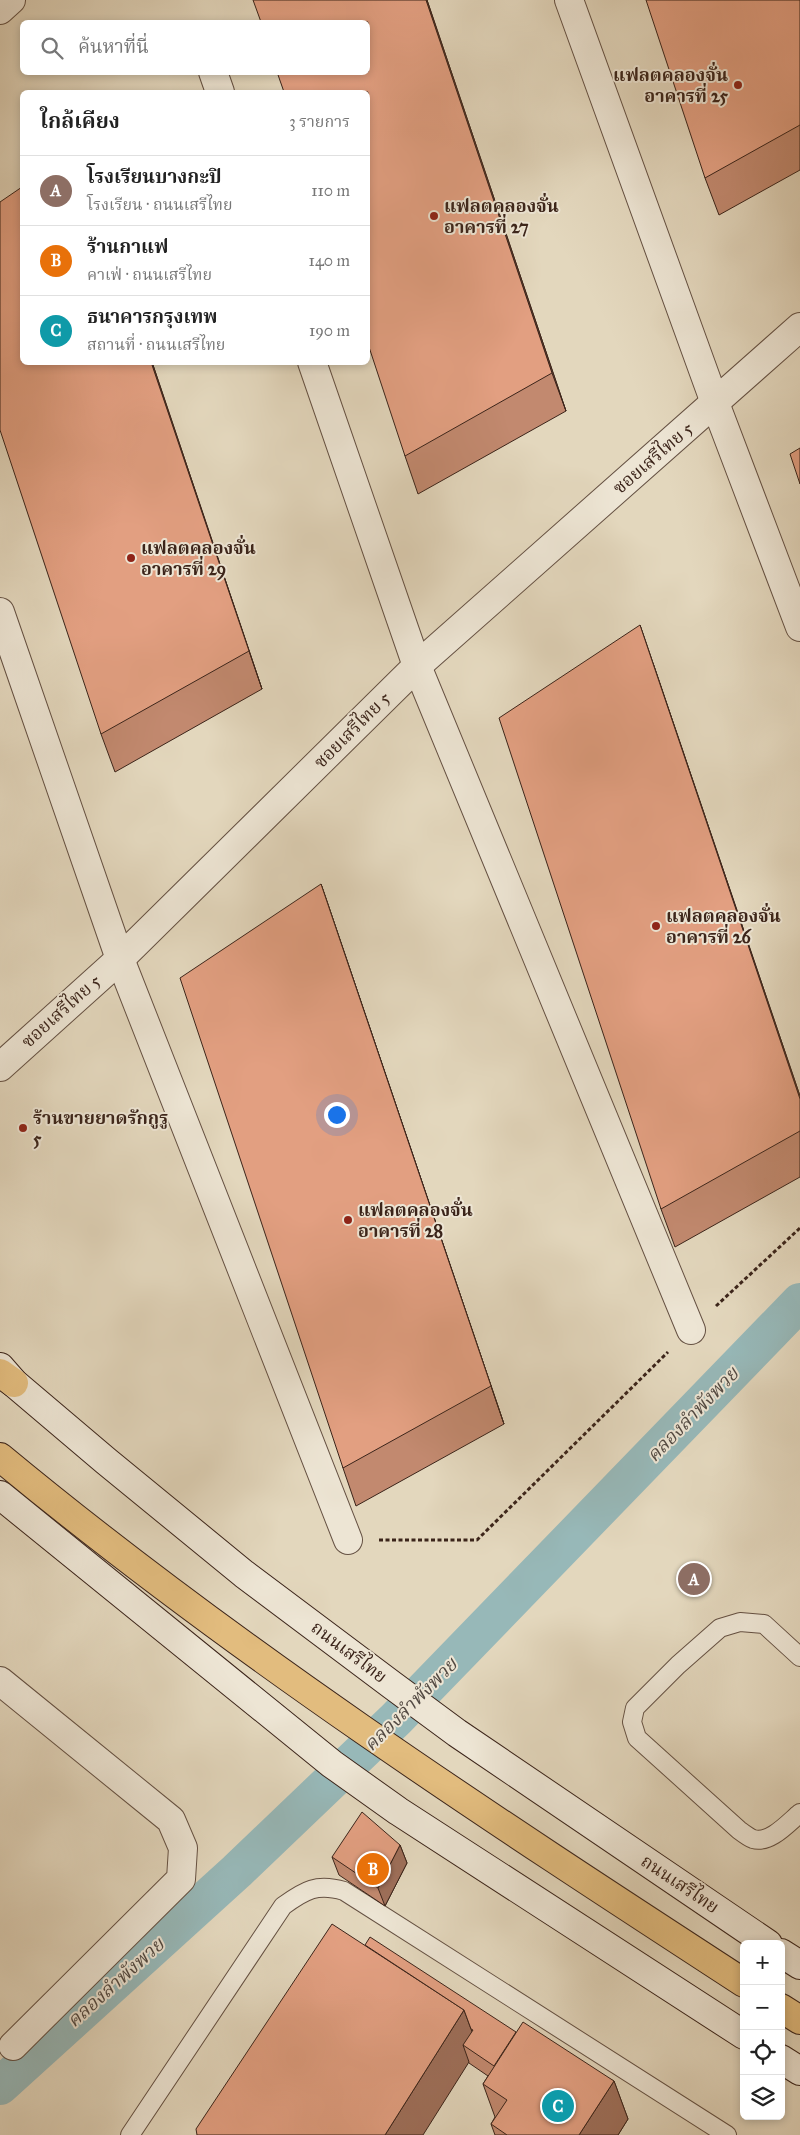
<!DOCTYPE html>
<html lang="th">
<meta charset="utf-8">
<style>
:root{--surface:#fff;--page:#f2f2f2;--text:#222;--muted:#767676;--line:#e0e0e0;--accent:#2563eb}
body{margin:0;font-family:"IM FELL Great Primer","Noto Serif Thai",serif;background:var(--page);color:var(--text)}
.controls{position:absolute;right:15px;bottom:15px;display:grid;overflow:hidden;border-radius:8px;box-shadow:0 2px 8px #0003}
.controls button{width:45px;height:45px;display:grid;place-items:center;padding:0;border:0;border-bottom:1px solid var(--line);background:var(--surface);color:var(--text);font:25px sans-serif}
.you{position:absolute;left:336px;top:1114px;width:18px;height:18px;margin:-12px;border:4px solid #fff;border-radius:50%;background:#1a73e8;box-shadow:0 0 0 8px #1a73e833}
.badge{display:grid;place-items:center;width:32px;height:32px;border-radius:50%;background:var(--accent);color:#fff;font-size:16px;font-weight:700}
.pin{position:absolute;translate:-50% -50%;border:2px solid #fff;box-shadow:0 1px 5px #0006}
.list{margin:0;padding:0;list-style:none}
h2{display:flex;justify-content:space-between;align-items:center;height:65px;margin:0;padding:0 20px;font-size:21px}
h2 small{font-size:16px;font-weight:400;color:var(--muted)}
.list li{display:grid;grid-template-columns:32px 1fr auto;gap:15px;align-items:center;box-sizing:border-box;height:70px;padding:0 20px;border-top:1px solid var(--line)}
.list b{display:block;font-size:19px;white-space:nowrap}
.list p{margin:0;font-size:16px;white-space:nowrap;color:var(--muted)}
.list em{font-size:16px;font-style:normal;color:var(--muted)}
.icon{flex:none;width:28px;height:28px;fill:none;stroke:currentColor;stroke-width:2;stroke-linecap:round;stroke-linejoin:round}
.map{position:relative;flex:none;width:800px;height:2135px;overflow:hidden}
.search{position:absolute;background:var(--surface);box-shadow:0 2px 8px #0003;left:20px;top:20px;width:350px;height:55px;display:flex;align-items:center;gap:12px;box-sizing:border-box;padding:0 18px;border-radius:8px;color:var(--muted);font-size:19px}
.panel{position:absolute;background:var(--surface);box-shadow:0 2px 8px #0003;left:20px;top:90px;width:350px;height:275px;border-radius:8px}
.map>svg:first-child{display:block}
</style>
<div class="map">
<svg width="800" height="2135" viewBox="0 0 800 2135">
<rect width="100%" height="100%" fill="#e3d7bd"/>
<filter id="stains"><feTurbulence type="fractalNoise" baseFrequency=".004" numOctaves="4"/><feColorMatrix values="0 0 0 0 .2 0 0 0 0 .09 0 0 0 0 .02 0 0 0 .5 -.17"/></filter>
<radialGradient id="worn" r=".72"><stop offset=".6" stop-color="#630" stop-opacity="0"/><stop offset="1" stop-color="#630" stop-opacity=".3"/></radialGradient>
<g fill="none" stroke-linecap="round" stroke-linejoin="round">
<path stroke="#97b8b8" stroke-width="38" d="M0,2086L237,1871L396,1719L800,1302"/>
<g stroke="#655143" stroke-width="20">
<g id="service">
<path d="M800,1657L764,1624L740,1622L720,1628L678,1665L635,1708L632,1722L637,1738L739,1830C743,1833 748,1837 753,1839C770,1844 788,1823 800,1813"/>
<path d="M130,2135L283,1906C305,1890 317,1883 344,1891L727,2135"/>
</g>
</g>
<g stroke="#655143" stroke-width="30">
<g id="minor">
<path d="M569,0L715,403L800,627"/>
<path d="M0,10L11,0"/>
<path d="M213,72L220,92"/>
<path d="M312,362L417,666L691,1330"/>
<path d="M0,612L120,959L348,1540"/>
<path d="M0,1067L120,959L417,666L800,327"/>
<path d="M0,1681L171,1820L183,1848L181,1879L13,2046"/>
</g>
</g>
<g stroke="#3b241a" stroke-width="30">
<g id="secondary">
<path d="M0,1367L14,1383L106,1461L244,1574L392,1685L457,1733L768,1944"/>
<path d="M0,1495L332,1764L398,1811L744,2035"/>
<path d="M781,1953L800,1965"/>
<path d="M781,2059L800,2071"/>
</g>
</g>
<g stroke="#3b241a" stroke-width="30">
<g id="primary">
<path d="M0,1373L14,1383"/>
<path d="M0,1457C234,1651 489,1817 744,1983"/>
<path d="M781,2008L800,2020"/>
</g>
</g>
<g stroke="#3b241a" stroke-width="3" stroke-dasharray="4 2.5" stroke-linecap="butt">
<path d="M716,1306L800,1228"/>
<path d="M379,1540H477L668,1352"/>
</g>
<use href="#service" stroke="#ede5d4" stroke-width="18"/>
<use href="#minor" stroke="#ede5d4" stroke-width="28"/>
<use href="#secondary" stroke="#ede5d4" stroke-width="28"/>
<use href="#primary" stroke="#e2bc7e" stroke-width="28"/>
</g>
<g fill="#c2896f" stroke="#3b241a">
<path d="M427,0L566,411L418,494L405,456Z"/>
<path d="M800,0V170L719,215L705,178Z"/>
<path d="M152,362L262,689L115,772L101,734Z"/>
<path d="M653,663L800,1096V1177L675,1247L661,1209Z"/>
<path d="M321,884L334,922L504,1424L356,1506L343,1468Z"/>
<path d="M400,1845L407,1863L385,1906L339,1875L332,1857Z"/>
<path d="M365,1945L516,2033L614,2081L628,2119L618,2135H495L491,2124L495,2117L483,2084L488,2076L469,2063Z"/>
</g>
<g fill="#9e6f5a" stroke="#3b241a">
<path d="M426,0H427L566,411L552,373Z"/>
<path d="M151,362H152L262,689L249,651Z"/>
<path d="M640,625L653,663L800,1096V1099Z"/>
<path d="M321,884L334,922L504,1424L491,1386Z"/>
<path d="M400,1845L407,1863L385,1906L378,1888Z"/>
<path d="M464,2010L478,2048L463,2045L469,2062L423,2135H385Z"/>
<path d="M614,2081L628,2119L618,2135H579Z"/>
</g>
<g fill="#e29f81" stroke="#3b241a">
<path d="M253,0H426L552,373L405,456L368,344V92H284L277,72H368V22H261Z"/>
<path d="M646,0H800V125L705,178Z"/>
<path d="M22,187V362H151L249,651L101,734L0,430V202Z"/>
<path d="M800,448V484L790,454Z"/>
<path d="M640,625L800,1099V1131L661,1209L499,718Z"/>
<path d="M321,884L491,1386L343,1468L180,978Z"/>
<path d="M362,1812L400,1845L378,1888L332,1857Z"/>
<path d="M332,1924L464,2010L385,2135H197L196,2129Z"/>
<path d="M370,1937L516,2032L494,2066L463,2045L473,2030L471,2029L464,2010L365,1945Z"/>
<path d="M523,2022L614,2081L579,2135H507L491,2124L507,2100L483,2084Z"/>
</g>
<g fill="#8f2418" stroke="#ede5d4" stroke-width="2">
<circle cx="738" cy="85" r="5"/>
<circle cx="434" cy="216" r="5"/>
<circle cx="131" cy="558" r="5"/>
<circle cx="656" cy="926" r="5"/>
<circle cx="23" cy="1128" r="5"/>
<circle cx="348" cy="1220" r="5"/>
</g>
<g text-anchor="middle" stroke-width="4" stroke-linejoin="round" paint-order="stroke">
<g font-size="18" font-weight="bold" fill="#3b241a" stroke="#ede5d4" text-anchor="start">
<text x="728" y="81" text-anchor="end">แฟลตคลองจั่น<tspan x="728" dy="21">อาคารที่ 25</tspan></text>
<text x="444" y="212">แฟลตคลองจั่น<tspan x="444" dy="21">อาคารที่ 27</tspan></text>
<text x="141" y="554">แฟลตคลองจั่น<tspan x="141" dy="21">อาคารที่ 29</tspan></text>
<text x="666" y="922">แฟลตคลองจั่น<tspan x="666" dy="21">อาคารที่ 26</tspan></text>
<text x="33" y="1124">ร้านขายยาดรักกูรู<tspan x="33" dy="21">5</tspan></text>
<text x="358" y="1216">แฟลตคลองจั่น<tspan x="358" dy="21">อาคารที่ 28</tspan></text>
</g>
<g font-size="18" fill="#3b241a" stroke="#ede5d4">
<text transform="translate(653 458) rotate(-41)" y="6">ซอยเสรีไทย 5</text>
<text transform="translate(352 730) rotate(-45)" y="6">ซอยเสรีไทย 5</text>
<text transform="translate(61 1011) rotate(-42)" y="6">ซอยเสรีไทย 5</text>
<text transform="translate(349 1652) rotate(37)" y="6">ถนนเสรีไทย</text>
<text transform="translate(680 1884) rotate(34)" y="6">ถนนเสรีไทย</text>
</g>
<g font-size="19" font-style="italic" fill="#524942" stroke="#ede5d4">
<text transform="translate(692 1414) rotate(-46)" y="7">คลองลำพังพวย</text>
<text transform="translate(410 1704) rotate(-45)" y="7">คลองลำพังพวย</text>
<text transform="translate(115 1982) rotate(-42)" y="7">คลองลำพังพวย</text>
</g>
</g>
<rect width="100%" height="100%" filter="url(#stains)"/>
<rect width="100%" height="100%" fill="url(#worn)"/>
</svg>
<div class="controls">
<button>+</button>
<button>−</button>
<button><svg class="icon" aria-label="locate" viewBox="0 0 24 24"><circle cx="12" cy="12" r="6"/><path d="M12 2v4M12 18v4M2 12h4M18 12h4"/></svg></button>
<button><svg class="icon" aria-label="layers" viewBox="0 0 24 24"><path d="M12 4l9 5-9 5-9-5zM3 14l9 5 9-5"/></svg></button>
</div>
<div class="you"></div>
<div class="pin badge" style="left:694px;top:1579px;background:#8d6e63">A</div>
<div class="pin badge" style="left:373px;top:1869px;background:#e8710a">B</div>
<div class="pin badge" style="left:558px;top:2106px;background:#0f9aa8">C</div>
<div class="search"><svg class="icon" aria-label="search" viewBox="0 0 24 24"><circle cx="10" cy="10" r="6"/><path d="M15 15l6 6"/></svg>ค้นหาที่นี่</div>
<section class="panel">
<h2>ใกล้เคียง<small>3 รายการ</small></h2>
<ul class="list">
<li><span class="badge" style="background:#8d6e63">A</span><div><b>โรงเรียนบางกะปิ</b><p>โรงเรียน · ถนนเสรีไทย</p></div><em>110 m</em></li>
<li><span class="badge" style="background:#e8710a">B</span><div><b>ร้านกาแฟ</b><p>คาเฟ่ · ถนนเสรีไทย</p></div><em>140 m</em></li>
<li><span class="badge" style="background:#0f9aa8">C</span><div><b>ธนาคารกรุงเทพ</b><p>สถานที่ · ถนนเสรีไทย</p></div><em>190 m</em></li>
</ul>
</section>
</div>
